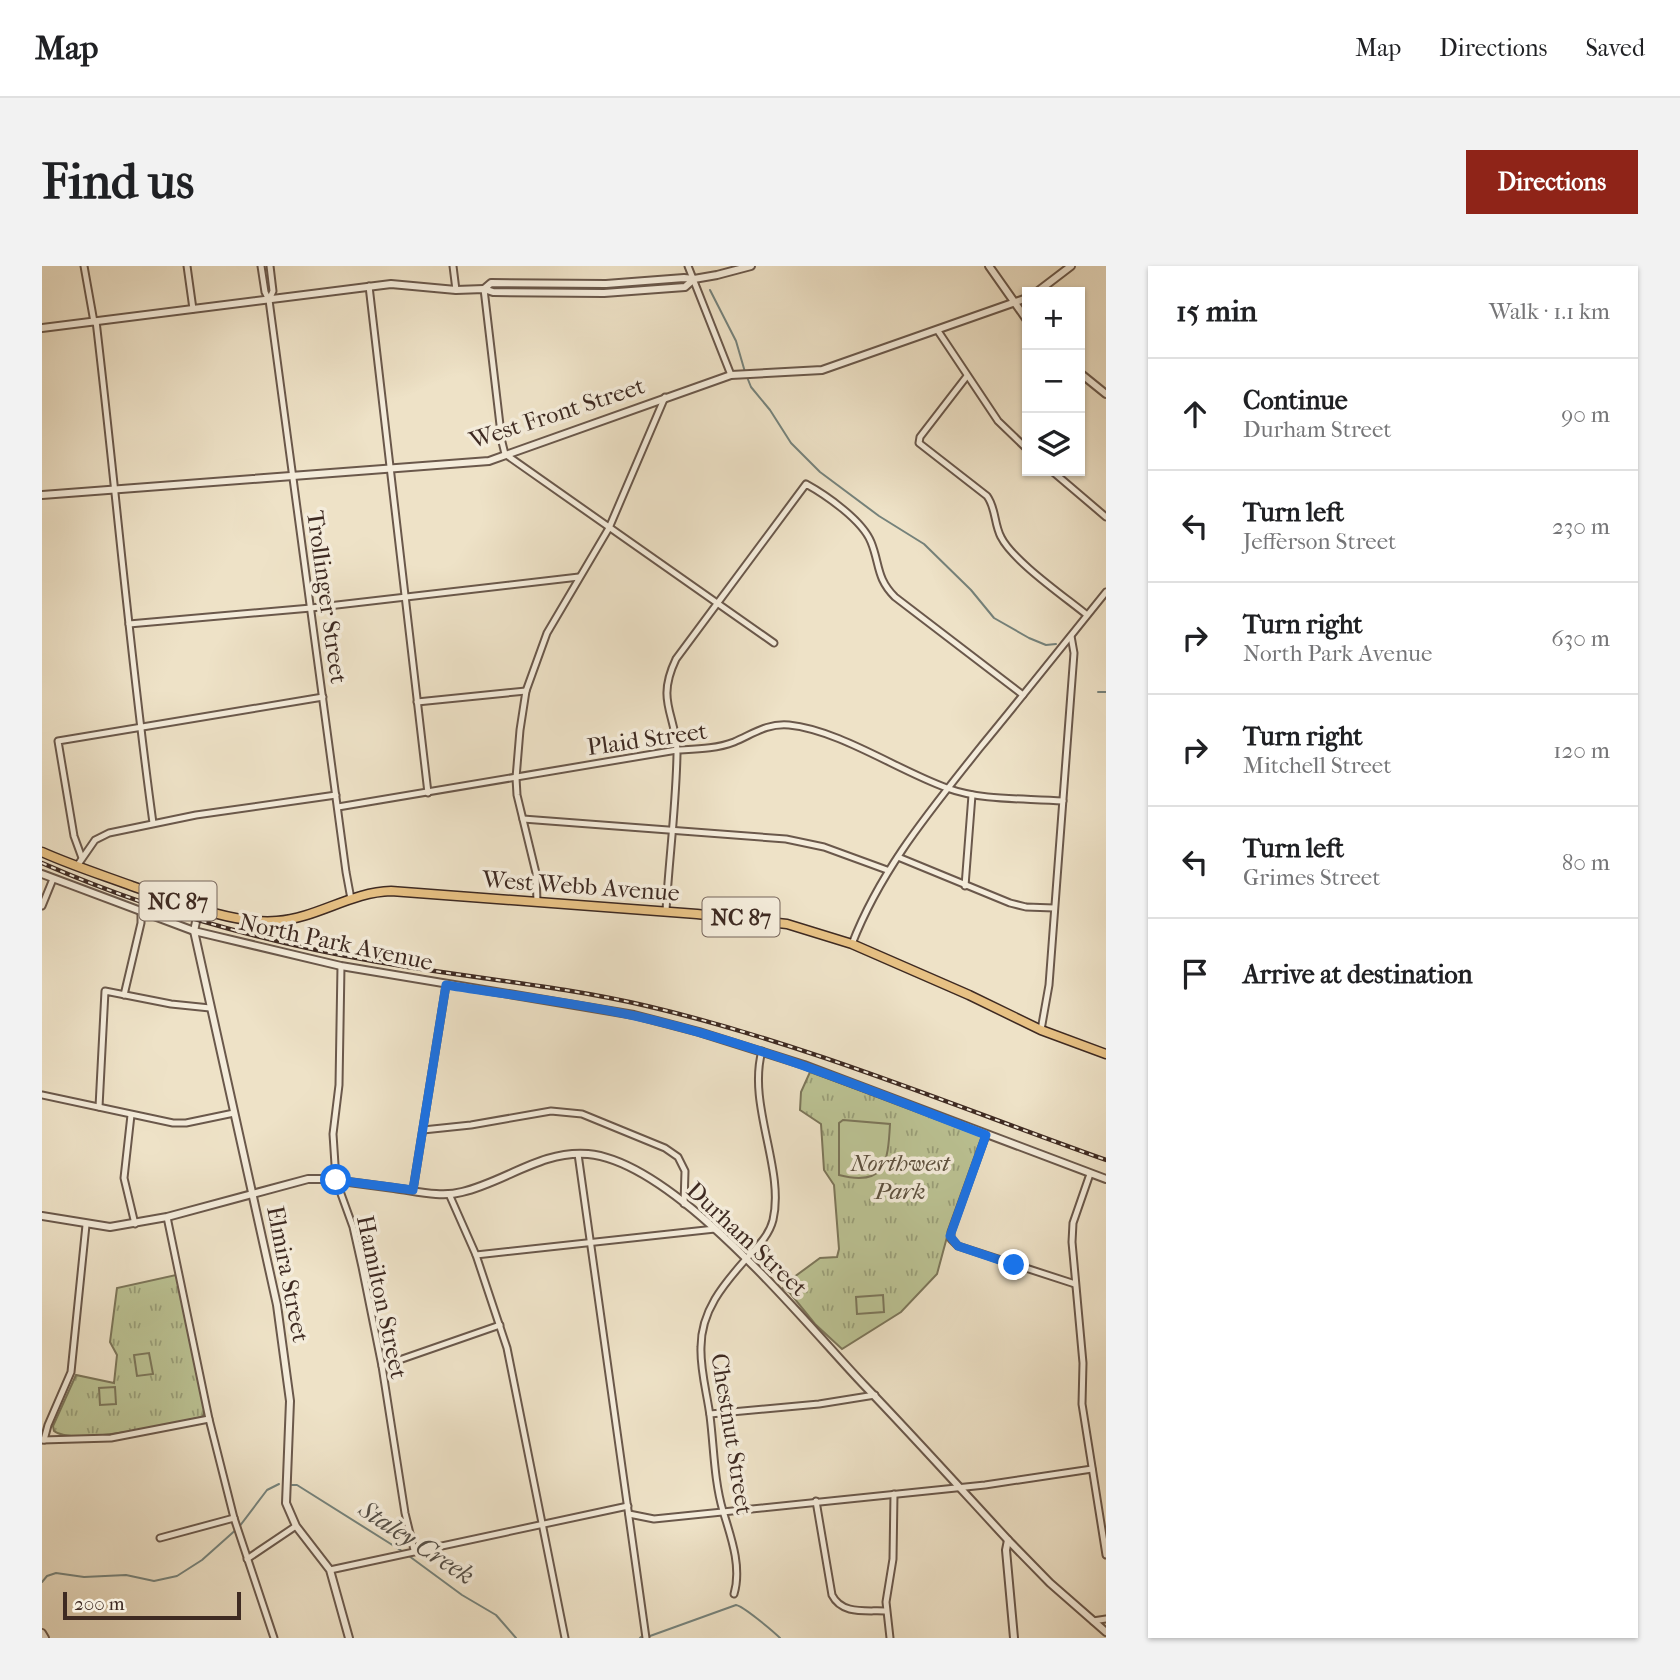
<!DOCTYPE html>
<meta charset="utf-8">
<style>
:root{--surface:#fff;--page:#f2f2f2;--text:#202124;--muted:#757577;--line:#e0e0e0;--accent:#8f2418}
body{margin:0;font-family:"IM FELL French Canon",serif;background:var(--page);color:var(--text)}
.controls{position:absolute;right:21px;top:21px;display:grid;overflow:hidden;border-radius:0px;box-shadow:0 2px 5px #0004}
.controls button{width:63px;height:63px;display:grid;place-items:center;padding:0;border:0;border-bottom:2px solid var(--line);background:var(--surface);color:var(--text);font:35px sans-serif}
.scale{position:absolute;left:21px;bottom:18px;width:178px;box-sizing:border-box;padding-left:7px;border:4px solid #3e2a22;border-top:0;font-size:19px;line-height:24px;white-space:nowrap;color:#3e2a22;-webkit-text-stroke:5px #f4ecdb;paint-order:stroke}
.stop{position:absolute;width:21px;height:21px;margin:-16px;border:5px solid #1a73e8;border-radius:50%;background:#fff}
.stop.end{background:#1a73e8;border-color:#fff;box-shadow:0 2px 7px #0008}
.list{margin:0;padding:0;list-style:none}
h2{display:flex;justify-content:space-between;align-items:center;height:91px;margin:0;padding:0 28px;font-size:30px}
h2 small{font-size:23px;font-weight:400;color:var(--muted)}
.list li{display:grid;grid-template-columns:46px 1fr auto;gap:21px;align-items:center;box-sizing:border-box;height:112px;padding:0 28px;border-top:2px solid var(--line)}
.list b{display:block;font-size:26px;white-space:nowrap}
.list p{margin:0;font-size:23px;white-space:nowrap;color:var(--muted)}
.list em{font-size:23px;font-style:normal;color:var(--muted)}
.icon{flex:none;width:38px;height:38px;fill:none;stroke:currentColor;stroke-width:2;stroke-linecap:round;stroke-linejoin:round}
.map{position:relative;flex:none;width:1064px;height:1372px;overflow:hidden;border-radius:0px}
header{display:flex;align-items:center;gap:42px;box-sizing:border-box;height:98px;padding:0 35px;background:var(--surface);border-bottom:2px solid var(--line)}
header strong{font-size:33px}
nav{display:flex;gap:38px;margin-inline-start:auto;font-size:24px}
.intro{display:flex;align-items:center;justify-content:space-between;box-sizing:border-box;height:168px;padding:0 42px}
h1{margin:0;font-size:49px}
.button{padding:18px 32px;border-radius:0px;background:var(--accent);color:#fff;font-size:24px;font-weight:700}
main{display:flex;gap:42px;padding:0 42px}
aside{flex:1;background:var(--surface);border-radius:0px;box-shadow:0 2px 5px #0004}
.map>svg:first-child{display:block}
</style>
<header>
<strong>Map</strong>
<nav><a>Map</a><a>Directions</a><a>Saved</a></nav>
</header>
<div class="intro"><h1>Find us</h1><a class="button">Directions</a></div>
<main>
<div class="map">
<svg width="1064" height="1372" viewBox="0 0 1064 1372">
<defs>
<pattern id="park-tufts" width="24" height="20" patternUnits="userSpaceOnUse" patternTransform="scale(1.75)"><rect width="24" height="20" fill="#bbc293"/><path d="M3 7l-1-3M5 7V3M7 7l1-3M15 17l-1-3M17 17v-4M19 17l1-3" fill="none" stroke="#999e78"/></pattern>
</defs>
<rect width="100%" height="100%" fill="#eee2c7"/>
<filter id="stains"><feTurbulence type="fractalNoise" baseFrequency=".00286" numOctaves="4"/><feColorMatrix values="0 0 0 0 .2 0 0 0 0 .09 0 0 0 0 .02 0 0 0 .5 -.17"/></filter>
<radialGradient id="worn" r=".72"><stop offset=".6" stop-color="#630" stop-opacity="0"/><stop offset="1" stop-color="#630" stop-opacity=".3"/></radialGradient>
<g fill="url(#park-tufts)" stroke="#7c765a" stroke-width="2">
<path d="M768,806L908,857L942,871L905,971L895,1008L859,1046L800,1083L773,1058L748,1027L741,1022L748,1014L778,992L795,991L797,983L792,919L782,904L779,858L758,844L759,826Z"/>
<path d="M134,1009L136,1010L163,1146L160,1151C133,1157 32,1181 12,1165L11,1160L34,1109L72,1117L75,1089L68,1076L75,1022Z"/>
</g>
<g fill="#bbc293" stroke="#7c765a" stroke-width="2">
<path d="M801,854L848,858C846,897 843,921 797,909V857Z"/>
<path d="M841,1029L842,1046L815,1048L814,1031Z"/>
<path d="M107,1087L111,1108L95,1110L92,1089Z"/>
<path d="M73,1121L74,1138L58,1139L57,1122Z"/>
</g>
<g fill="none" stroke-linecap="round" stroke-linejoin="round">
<g stroke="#75827b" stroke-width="2">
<path d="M668,24L694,75L703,106"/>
<path d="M705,111L709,121L728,144L749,177L778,206L837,250L882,278L929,324L952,352L987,372L1004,379L1014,378"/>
<path d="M1056,426H1064"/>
<path d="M250,1219H255L360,1285"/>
<path d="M367,1290L420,1329L454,1349L474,1372"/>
<path d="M0,1316L5,1310L14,1307L42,1311L84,1309L112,1315L135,1310L160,1294L197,1261L225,1224L237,1218"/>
<path d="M608,1370L694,1339C701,1340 731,1365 738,1372"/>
<path d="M598,1372L599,1371"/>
</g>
<g stroke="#6a584b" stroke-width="9">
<g id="minor">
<path d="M42,0L52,56"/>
<path d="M145,0L151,43"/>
<path d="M219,0L223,26L227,34L304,606L309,633"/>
<path d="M411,0L414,24"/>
<path d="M646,0L689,109"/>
<path d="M327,20L386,527"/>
<path d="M442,23L460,176L463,188L732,377"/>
<path d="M227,34L231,25L228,0"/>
<path d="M54,55C74,223 88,391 111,557"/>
<path d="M896,65L956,155L985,183"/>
<path d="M925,110L878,171L877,177L945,230C954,242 952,258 959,271C971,295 1023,331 1045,349"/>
<path d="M1010,205L1064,251"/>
<path d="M87,358L269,342L537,311"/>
<path d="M375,436L484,425"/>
<path d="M296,541L635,484C654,483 674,483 692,476C711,468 725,457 747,459C797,464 857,505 905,522C940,535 983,532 1021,535"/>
<path d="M481,553L744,573L782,581L845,604"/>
<path d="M856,591L968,637L984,641L1012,642"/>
<path d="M40,592L32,570L16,475L281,431"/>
<path d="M35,600L53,574L67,567L154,549L294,529"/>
<path d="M923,620L930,529"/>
<path d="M495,636L494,607L475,529L474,512L478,464L484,425L505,367L567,262L623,131"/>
<path d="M0,640L11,613"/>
<path d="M624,645C627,593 634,541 635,488C635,448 613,437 634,393L764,218C784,229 820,254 829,276C838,298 834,312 853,331L981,429"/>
<path d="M810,678C839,603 888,545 937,483C980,431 1022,378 1064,326"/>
<path d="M299,700L297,819L291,868L294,914L311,961L320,1001L340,1100L363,1247L372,1284"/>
<path d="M82,729L99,657V644"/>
<path d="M999,764L1007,719L1032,387L1029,370"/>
<path d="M0,829L131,857H144L192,847"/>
<path d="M57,841L63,725L129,738L168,742"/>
<path d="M89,849L82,912L93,958"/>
<path d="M381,864L429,859L509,845L540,848L623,882L636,891L643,905L642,938"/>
<path d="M944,869L909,966V973L916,980L1033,1018"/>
<path d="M536,888L604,1372"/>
<path d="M1048,908L1031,957L1030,976L1041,1097L1040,1138L1064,1289"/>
<path d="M371,924L404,719"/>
<path d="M407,928L434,989L465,1082L523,1372"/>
<path d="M125,951L167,1153L192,1252L232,1372"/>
<path d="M434,989L673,963"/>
<path d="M340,1100L458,1059"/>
<path d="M668,1148L777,1138L833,1129"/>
<path d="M0,1174L69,1172L167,1153"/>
<path d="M2,1174L6,1159L29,1106L44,959"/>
<path d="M774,1235L790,1329C800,1349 824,1344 843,1345"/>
<path d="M587,1248L612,1253L943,1219L1050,1203"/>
<path d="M118,1272L192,1252"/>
<path d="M205,1293L254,1260"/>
<path d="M288,1304L586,1240"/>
<path d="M692,1328C700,1301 689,1271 681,1245C672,1215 672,1181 668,1150C665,1127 658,1104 659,1081C659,1045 681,1019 704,993C715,981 727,970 731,954C743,903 705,839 720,785"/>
<path d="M1051,1355L1064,1353"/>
<path d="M848,1372L844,1336L851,1293L852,1228"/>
</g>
</g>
<g stroke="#6a584b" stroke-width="10">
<g id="tertiary">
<path d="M947,0L985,54"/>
<path d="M442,23L449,17L564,18L642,12L652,13L675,9L709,0"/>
<path d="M995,26L1029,0"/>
<path d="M0,62L349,18L414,24L442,23L451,26L562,27L643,21L652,13"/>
<path d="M1038,107L1064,128"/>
<path d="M0,229L447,195L689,109L780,104L985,32"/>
<path d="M0,608L152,665L299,700L592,749L657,766L762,799L1064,913"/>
<path d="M157,642L152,665L235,1039L248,1135L244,1237L254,1260L288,1304L307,1372"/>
<path d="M0,950L68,961L125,951L266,913H284C306,916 329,919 352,922C374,925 399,932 420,926C463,916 500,884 546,888C634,896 762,1056 822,1119C871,1170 918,1222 966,1274L1008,1317L1064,1366"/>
<path d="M966,1274L964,1284L972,1372"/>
<path d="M0,1367L3,1372"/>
</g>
</g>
<g stroke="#3e2a22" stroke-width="11">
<path id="trunk" d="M0,586C29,599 60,609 90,620C131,634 192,659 235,655C275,652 309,626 349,625L655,648L745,658L810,678L927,729L999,764L1064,788"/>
</g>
<use href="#minor" stroke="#f4ecdb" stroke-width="5"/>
<use href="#tertiary" stroke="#f4ecdb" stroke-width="6"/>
<use href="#trunk" stroke="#e7c184" stroke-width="8"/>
<g stroke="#3e2a22" stroke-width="4.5">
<path id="rail" d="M0,597C107,644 222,676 336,696C426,712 516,719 605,740C762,777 912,840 1064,894"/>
</g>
<use href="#rail" stroke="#f4ecdb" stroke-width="2" stroke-dasharray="5" stroke-linecap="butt"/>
</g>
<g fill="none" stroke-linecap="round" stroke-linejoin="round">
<path stroke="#1a73e8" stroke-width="9" d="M294,914L371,924L404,719C467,729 531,736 593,750C714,777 829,825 944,869L908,970L916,980L972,999"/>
</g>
<g text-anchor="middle" stroke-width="7" stroke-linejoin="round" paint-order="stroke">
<g fill="#f4ecdb" stroke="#75645a" stroke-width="2">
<rect x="97.5" y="615.5" width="77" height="39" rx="5"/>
<rect x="660.5" y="631.5" width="77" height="39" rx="5"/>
</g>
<g font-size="23" font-weight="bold" fill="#3e2a22">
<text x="136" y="643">NC 87</text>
<text x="699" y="659">NC 87</text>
</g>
<g font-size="24" fill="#3e2a22" stroke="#f4ecdb">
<text transform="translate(515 147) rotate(-18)" y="8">West Front Street</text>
<text transform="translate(285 331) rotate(82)" y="8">Trollinger Street</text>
<text transform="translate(605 473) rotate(-8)" y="8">Plaid Street</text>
<text transform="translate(539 620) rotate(4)" y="8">West Webb Avenue</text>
<text transform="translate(294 676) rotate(12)" y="8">North Park Avenue</text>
<text transform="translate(705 973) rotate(43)" y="8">Durham Street</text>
<text transform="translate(246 1008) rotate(79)" y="8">Elmira Street</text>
<text transform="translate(340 1031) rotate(78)" y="8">Hamilton Street</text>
<text transform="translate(690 1168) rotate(81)" y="8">Chestnut Street</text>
</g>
<g font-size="24" font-style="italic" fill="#5d503e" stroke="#f4ecdb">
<text x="858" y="905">Northwest<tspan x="858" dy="28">Park</tspan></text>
</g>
<g font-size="26" font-style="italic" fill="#554f47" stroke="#f4ecdb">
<text transform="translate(375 1276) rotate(33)" y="9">Staley Creek</text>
</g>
</g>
<rect width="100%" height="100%" filter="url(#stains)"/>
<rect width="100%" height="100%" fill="url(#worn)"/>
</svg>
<div class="controls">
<button>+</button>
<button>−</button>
<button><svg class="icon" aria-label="layers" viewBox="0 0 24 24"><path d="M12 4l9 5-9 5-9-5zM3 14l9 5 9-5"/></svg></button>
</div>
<div class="scale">200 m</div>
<div class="stop" style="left:294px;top:914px"></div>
<div class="stop end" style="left:972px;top:999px"></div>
</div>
<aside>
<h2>15 min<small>Walk · 1.1 km</small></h2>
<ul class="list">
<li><svg class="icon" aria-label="ahead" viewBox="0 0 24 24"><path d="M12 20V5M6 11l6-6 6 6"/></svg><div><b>Continue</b><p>Durham Street</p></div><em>90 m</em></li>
<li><svg class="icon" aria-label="left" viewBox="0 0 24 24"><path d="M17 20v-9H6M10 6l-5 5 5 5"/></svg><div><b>Turn left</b><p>Jefferson Street</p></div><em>230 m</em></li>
<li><svg class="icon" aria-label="right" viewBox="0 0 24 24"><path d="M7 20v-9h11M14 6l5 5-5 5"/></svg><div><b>Turn right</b><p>North Park Avenue</p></div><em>630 m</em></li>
<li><svg class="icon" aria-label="right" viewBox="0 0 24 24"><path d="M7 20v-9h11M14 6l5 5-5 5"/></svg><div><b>Turn right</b><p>Mitchell Street</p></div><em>120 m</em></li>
<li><svg class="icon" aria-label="left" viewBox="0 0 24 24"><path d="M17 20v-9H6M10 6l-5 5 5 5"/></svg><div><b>Turn left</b><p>Grimes Street</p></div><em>80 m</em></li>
<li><svg class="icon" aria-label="arrive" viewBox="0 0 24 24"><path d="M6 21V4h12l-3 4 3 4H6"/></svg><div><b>Arrive at destination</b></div></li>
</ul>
</aside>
</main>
